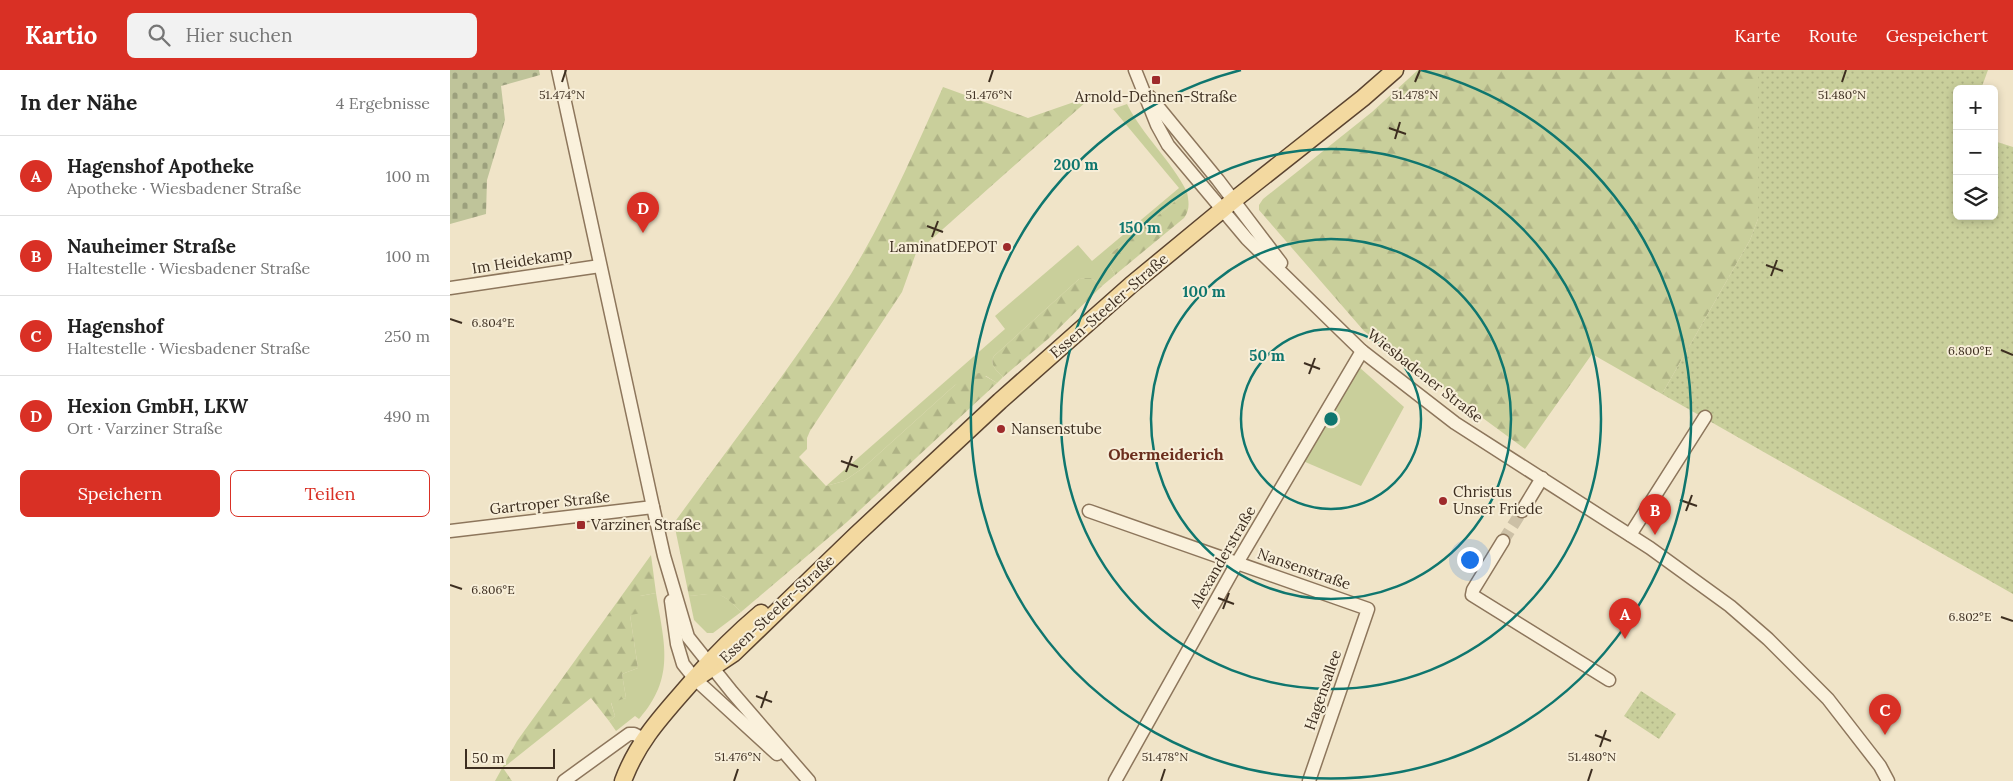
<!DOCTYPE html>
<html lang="de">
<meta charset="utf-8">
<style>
:root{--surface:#fff;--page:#f2f2f2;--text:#222;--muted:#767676;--line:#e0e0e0;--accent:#d93025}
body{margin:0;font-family:Lora,serif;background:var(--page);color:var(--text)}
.controls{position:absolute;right:15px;top:15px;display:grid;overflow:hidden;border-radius:8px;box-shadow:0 2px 8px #0003}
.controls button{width:45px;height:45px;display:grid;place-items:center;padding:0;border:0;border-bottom:1px solid var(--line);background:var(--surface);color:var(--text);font:25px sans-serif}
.scale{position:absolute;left:15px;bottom:12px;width:90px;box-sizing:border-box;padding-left:5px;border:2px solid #3d2e20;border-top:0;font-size:14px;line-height:18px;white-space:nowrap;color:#3d2e20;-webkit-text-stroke:4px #f7eed8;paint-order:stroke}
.you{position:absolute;left:1019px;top:489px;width:18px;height:18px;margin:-12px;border:4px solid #fff;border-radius:50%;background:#1a73e8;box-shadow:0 0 0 8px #1a73e833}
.badge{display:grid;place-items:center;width:32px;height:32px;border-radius:50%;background:var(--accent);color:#fff;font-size:16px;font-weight:700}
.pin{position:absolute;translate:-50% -41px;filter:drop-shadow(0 1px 2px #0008)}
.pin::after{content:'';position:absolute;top:26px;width:18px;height:15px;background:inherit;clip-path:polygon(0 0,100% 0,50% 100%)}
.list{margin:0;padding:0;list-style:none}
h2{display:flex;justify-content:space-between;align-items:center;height:65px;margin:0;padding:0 20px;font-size:21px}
h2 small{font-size:16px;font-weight:400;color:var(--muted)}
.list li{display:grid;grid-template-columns:32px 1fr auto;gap:15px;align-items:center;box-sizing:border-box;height:80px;padding:0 20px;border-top:1px solid var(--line)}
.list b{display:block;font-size:19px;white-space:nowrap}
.list p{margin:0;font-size:16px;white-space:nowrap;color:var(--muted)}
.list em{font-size:16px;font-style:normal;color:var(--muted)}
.actions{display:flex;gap:10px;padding:15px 20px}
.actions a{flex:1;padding:11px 0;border:1px solid var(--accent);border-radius:8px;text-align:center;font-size:18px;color:var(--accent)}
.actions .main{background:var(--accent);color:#fff}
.icon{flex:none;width:28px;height:28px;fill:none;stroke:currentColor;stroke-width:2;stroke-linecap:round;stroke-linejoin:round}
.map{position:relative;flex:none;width:1563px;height:711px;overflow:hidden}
header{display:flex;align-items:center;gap:30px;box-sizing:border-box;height:70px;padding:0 25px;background:var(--accent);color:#fff}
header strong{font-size:24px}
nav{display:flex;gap:28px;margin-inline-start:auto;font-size:18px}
.search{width:350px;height:45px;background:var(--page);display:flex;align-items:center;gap:12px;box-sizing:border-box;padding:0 18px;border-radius:8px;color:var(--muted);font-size:19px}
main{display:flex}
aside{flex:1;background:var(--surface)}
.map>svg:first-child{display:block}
</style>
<header>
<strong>Kartio</strong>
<div class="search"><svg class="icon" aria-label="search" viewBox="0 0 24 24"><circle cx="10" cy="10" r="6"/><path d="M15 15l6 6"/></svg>Hier suchen</div>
<nav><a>Karte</a><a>Route</a><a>Gespeichert</a></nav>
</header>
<main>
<aside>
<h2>In der Nähe<small>4 Ergebnisse</small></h2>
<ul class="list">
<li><span class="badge">A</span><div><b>Hagenshof Apotheke</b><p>Apotheke · Wiesbadener Straße</p></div><em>100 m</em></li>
<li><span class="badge">B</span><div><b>Nauheimer Straße</b><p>Haltestelle · Wiesbadener Straße</p></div><em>100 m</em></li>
<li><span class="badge">C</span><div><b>Hagenshof</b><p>Haltestelle · Wiesbadener Straße</p></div><em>250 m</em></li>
<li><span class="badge">D</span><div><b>Hexion GmbH, LKW</b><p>Ort · Varziner Straße</p></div><em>490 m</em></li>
</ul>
<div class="actions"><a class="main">Speichern</a><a>Teilen</a></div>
</aside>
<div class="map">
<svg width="1563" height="711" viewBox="0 0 1563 711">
<defs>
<pattern id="forest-firs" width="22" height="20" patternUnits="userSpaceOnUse" patternTransform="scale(1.25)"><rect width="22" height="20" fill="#c9cf9b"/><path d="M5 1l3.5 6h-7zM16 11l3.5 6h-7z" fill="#aeb285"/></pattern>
<pattern id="cemetery-stones" width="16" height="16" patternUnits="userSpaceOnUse" patternTransform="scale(1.25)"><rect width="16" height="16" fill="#bfc49a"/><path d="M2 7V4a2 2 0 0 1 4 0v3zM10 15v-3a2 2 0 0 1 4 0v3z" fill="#9ca07d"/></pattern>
<pattern id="park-dots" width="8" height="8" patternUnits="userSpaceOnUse" patternTransform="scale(1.25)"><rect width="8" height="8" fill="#c9cf9b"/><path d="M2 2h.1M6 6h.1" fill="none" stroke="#aeb285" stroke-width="1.8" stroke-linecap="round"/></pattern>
</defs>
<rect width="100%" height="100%" fill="#f0e4c8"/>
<g fill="#c9cf9b">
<path d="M677,34C693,66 721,90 737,122L660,184V196L665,205L652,216L641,208L629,209L544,286C539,295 547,301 553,307L547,313L536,306L505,315L413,398L394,411L376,416L555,259L545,246L628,175L642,191L729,118L663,39Z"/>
<path d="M909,297L954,337L911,416L853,391Z"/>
<path d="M206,523C214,573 226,607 189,649L185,646L166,661L159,651L165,646L161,632L176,628L172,604L188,598L180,545L190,526Z"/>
<path d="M267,523L279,530L291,542L263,563H257L244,550L239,526Z"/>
</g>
<g fill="url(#forest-firs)">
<path d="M968,0H1308V149L1300,170L1212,324L1142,284L1075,379L914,261L809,140V135L813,129L922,42Z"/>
<path d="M493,17L578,48L653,22L637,31L466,183L452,222L360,361L357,368V379L349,387L376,416L394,411L413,398L505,315L522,304L530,303L547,313L397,452L291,542C270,520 268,523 239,526L224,453C279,377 338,302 389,223C431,158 462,87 493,17Z"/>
<path d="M737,122C739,133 740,139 734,148L665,205L660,196V184Z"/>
<path d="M635,208H641L652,216L598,269L553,307C547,301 539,295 544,286L629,209Z"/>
<path d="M201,485L206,523L190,526L192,543L180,545L188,598L172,604L176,628L161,633L165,646L159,651L141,628L53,698L62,711H45L67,671Z"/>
</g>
<path fill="url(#cemetery-stones)" d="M0,0H89L90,5L51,16L55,50L37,110L36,144L0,154Z"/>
<g fill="url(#park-dots)">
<path d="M1308,0H1538L1531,19H1507V146H1544V71L1563,77V524L1212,324L1300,170L1308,149Z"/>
<path d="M1191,621L1226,644L1209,669L1174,646Z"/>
</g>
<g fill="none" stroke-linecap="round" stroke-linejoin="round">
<path stroke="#ccc0a6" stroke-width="12" stroke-dasharray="12 6" stroke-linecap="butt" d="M1053,471L1072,441"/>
<g stroke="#8d765c" stroke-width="15">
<g id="minor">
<path d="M108,0L203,437L214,486L238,567L282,622L359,711"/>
<path d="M685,0L707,55L718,75L797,169L912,281L1005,353L1200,478L1280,536L1318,569L1378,629L1430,696L1438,711"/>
<path d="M700,27L768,110L831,193"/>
<path d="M0,218L150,196"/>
<path d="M639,441L918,539L859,711"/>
<path d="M1072,441L1092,408"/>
<path d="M0,461L203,437"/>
<path d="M1180,465L1255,347"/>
<path d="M1053,471L1023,520L1022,525L1159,610"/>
<path d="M221,531L227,574L233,594L245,609L327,684"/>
<path d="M114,711L179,664H184L194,669"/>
<path d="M665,711L787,493L912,281"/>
</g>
</g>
<g stroke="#5b4430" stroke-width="19">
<g id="major">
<path d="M245,609L284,583L406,465L550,331L681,215L784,130L913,28L945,0"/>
<path d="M173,711C189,668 216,642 245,608C267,583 286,564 311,543"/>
</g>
</g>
<use href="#minor" stroke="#faf1dc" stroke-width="12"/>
<use href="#major" stroke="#f3d9a0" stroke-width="16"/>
</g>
<path fill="none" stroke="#3d2e20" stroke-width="2" d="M112,12L116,0M539,12L543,0M965,12L970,0M1392,12L1396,0M939,58L956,64M945,69L950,52M477,156L493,162M482,167L488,151M1316,195L1333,201M1321,206L1327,190M0,249L12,253M1551,280L1563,285M854,293L870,299M859,304L865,288M391,391L408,397M396,402L402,386M1230,430L1247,436M1236,441L1242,425M0,515L12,519M768,528L784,534M773,539L779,523M1551,547L1563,551M306,626L322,632M311,638L317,621M1145,665L1161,671M1150,677L1156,660M284,711L288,699M711,711L715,699M1138,711L1142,699"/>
<g fill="none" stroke="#0f766e" stroke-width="2.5">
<circle cx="881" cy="349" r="90"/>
<circle cx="881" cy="349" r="180"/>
<circle cx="881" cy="349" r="270"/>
<path d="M971 0A360 360 0 1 1 791 0"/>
</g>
<g fill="#9e2a2b" stroke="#f7eed8" stroke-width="2">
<rect x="701" y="5" width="10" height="10" rx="2.5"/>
<circle cx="557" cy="177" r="5"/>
<circle cx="551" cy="359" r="5"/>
<circle cx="993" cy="431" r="5"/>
<rect x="126" y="450" width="10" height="10" rx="2.5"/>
</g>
<g text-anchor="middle" stroke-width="4" stroke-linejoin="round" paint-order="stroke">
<g font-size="15" fill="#3d2e20" stroke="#f7eed8" text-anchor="start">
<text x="706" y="32" text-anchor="middle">Arnold-Dehnen-Straße</text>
<text x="547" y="182" text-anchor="end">LaminatDEPOT</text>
<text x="561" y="364">Nansenstube</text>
<text x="1003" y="427">Christus<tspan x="1003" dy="17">Unser Friede</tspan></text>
<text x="141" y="460">Varziner Straße</text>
</g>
<g font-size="15" fill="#3d2e20" stroke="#f7eed8">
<text transform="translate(72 191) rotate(-9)" y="5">Im Heidekamp</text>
<text transform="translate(659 236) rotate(-41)" y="5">Essen-Steeler-Straße</text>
<text transform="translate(975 306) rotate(38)" y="5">Wiesbadener Straße</text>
<text transform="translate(100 433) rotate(-6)" y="5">Gartroper Straße</text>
<text transform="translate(773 487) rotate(-60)" y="5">Alexanderstraße</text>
<text transform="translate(854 499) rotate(19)" y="5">Nansenstraße</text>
<text transform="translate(327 539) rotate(-43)" y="5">Essen-Steeler-Straße</text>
<text transform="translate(873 620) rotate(-71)" y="5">Hagensallee</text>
</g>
<g font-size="16" font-weight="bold" fill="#6b2e1e" stroke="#f7eed8">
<text x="716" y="390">Obermeiderich</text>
</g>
</g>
<g font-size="12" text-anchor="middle" fill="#3d2e20" stroke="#f7eed8" stroke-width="4" stroke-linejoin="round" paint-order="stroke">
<text x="539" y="29">51.476°N</text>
<text x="965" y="29">51.478°N</text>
<text x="1392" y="29">51.480°N</text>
<text x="112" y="29">51.474°N</text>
<text x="43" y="257">6.804°E</text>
<text x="1520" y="285">6.800°E</text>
<text x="43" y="524">6.806°E</text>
<text x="1520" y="551">6.802°E</text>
<text x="288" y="691">51.476°N</text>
<text x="715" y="691">51.478°N</text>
<text x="1142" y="691">51.480°N</text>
</g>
<circle cx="881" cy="349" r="8" fill="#0f766e" stroke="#f7eed8" stroke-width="2.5"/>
<g font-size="15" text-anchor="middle" font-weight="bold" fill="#0f766e" stroke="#f7eed8" stroke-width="4" stroke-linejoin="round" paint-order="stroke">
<text x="626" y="100">200 m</text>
<text x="690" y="163">150 m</text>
<text x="754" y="227">100 m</text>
<text x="817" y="291">50 m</text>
</g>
</svg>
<div class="controls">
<button>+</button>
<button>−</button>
<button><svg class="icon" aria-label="layers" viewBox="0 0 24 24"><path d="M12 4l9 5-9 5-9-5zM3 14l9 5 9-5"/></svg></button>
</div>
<div class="scale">50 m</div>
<div class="you"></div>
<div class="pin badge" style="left:1175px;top:569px">A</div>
<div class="pin badge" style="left:1205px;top:465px">B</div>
<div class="pin badge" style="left:1435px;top:665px">C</div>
<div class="pin badge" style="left:193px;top:163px">D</div>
</div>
</main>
